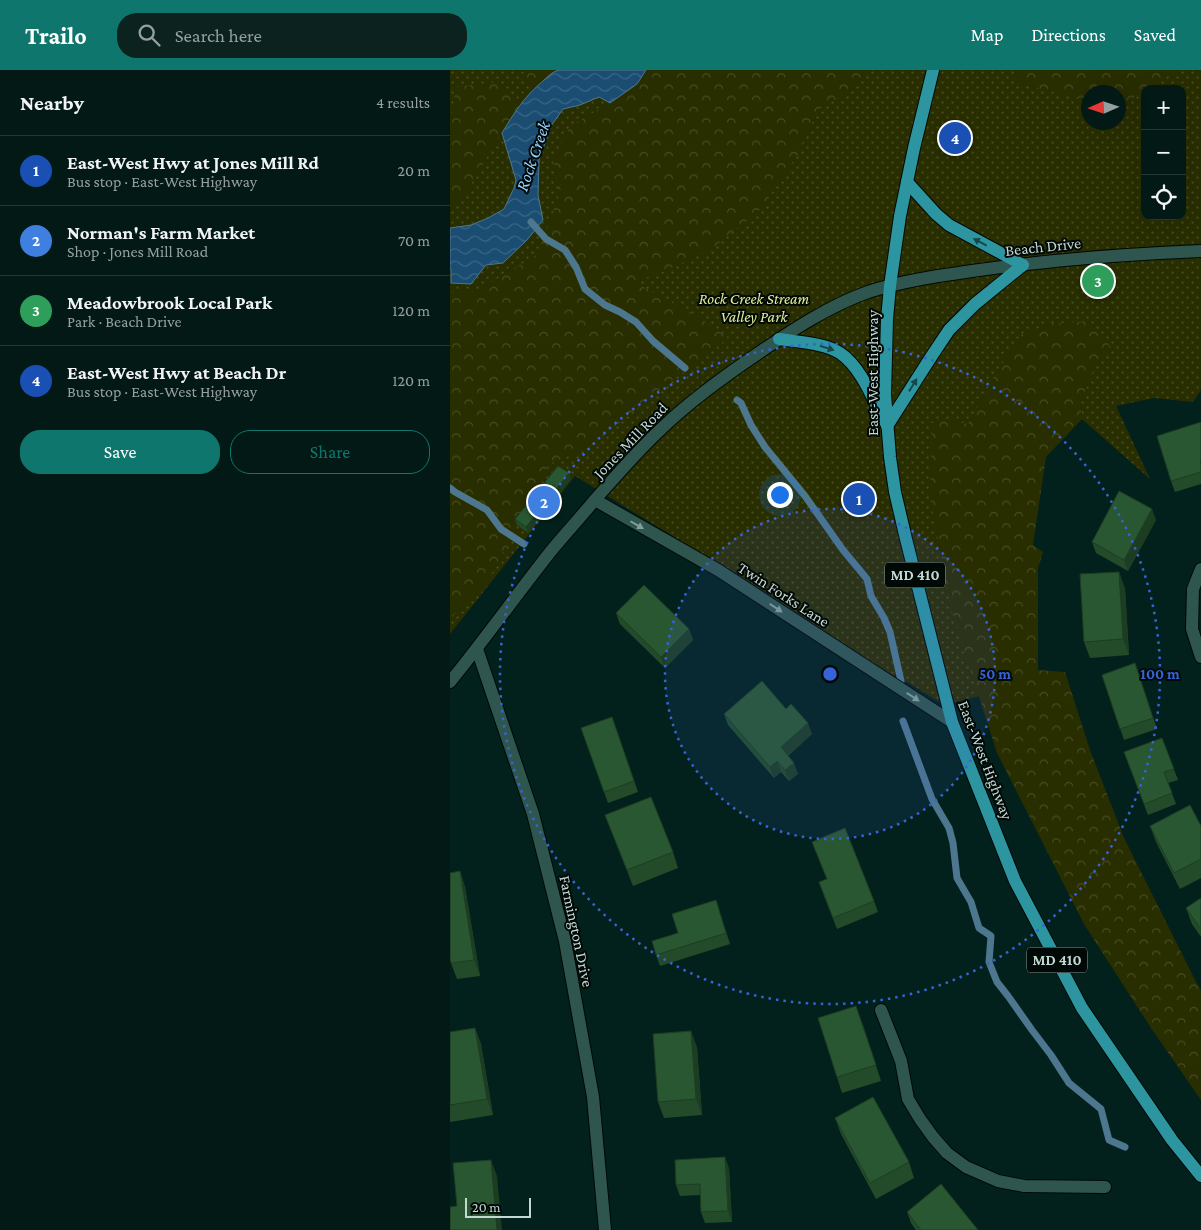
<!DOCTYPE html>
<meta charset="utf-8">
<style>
:root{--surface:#021915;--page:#0c221e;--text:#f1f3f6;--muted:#96a0a0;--line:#233834;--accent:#0f766e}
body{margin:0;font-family:"Crimson Pro",serif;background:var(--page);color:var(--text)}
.controls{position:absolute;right:15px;top:15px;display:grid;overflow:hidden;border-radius:10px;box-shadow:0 5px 20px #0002}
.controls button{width:45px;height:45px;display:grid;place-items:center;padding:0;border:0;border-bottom:1px solid var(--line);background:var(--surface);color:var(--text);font:25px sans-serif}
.compass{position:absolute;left:631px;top:15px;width:45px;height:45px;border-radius:50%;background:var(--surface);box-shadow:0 5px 20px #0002;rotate:267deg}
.scale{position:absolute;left:15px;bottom:12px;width:66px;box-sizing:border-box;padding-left:5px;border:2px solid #c4d8d3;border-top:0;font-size:14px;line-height:18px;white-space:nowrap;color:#c4d8d3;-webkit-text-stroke:4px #000906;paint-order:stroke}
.you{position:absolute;left:329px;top:424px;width:18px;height:18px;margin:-12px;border:4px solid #fff;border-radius:50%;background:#1a73e8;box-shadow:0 0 0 8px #1a73e833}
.badge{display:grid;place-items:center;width:32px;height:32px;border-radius:50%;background:var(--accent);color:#fff;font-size:16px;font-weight:700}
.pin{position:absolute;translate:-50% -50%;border:2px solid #fff;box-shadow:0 1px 5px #0006}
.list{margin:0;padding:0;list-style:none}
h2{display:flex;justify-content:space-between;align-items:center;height:65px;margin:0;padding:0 20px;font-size:21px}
h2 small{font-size:16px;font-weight:400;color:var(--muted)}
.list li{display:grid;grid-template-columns:32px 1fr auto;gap:15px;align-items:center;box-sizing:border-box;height:70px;padding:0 20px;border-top:1px solid var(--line)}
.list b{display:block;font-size:19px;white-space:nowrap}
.list p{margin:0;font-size:16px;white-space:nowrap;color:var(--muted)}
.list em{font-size:16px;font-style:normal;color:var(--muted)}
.actions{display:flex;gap:10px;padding:15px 20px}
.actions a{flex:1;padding:11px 0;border:1px solid var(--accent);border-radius:20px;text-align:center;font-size:18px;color:var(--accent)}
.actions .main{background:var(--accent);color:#fff}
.icon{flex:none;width:28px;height:28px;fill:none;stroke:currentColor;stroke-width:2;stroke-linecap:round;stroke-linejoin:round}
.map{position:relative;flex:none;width:751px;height:1160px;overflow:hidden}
header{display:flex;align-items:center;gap:30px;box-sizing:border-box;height:70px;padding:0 25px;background:var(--accent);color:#fff}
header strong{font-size:24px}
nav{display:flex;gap:28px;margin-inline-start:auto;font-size:18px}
.search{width:350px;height:45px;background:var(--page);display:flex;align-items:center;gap:12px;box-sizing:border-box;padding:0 18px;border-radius:20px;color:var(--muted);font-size:19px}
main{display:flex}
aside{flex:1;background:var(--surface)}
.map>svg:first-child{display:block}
</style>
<header>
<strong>Trailo</strong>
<div class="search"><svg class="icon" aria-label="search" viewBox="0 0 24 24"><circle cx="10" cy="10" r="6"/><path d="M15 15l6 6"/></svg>Search here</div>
<nav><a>Map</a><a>Directions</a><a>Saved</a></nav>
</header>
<main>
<aside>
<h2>Nearby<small>4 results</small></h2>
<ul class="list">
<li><span class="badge" style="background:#1a4fb4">1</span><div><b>East-West Hwy at Jones Mill Rd</b><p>Bus stop · East-West Highway</p></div><em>20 m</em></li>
<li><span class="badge" style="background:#3f7fe0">2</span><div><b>Norman's Farm Market</b><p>Shop · Jones Mill Road</p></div><em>70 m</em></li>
<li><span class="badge" style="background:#2e9e5b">3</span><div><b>Meadowbrook Local Park</b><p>Park · Beach Drive</p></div><em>120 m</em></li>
<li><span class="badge" style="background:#1a4fb4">4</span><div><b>East-West Hwy at Beach Dr</b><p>Bus stop · East-West Highway</p></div><em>120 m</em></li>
</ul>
<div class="actions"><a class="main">Save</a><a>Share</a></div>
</aside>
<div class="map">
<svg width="751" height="1160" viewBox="0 0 751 1160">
<defs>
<pattern id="grass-dots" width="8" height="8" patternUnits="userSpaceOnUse" patternTransform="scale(1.25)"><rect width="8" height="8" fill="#292e00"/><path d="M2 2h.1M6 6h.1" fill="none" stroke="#464c24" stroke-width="1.8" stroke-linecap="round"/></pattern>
<pattern id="forest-crowns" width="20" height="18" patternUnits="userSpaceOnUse" patternTransform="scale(1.25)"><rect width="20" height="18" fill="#292e00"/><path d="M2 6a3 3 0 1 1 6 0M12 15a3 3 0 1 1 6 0" fill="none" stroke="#464c24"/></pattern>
<pattern id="water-waves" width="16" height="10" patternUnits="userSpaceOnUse" patternTransform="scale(1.25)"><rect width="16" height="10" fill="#1a4d71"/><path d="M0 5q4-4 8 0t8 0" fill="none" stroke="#3a6684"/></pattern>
</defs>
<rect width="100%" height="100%" fill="#03211c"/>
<path fill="url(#grass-dots)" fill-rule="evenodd" d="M0,0H751V320L743,332L704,328L666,336L700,409L632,349L631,331L641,305L599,329L561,618L494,635L446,605L440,607L278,500L125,406L0,564ZM695,19H732V146H695ZM638,22H668V52H638Z"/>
<g fill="url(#forest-crowns)">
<path d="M73,0H109L103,2L80,21Z"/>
<path d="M196,0H418L408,16L368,40L347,86L308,142L260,180L210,203L184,212L249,247L278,268L257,285L224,309L138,378L99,394L40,507L0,549V222L27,221L88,184L110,122L103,90L120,56L160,33L187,14Z"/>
<path d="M567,0H728L698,19H695V21L669,37L668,22H638V30L566,13Z"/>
<path d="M48,12L68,36L51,63L10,133L0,141V53L6,17Z"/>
<path d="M640,251L663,280L649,286L631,331L632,349L596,387L583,475L593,482L588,498V600L615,602L640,680L674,768L746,912L751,920V1030L701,958L634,854L547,683L501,539L480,427L482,353L498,349L518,354L546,303L571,264L601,254Z"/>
</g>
<path fill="url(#water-waves)" stroke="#4d778e" d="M109,0H196L187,14L160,33L149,27L130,35L113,39L101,56L89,90L88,125L93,150L77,170L53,193L36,195L21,214L1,213V199L0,198V158L21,155L38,148L54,139L64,118L66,110L52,63C64,43 74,27 93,11C98,6 102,2 109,0Z"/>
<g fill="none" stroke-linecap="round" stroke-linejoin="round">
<g stroke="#4d778e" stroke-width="7">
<path d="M81,152L96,169L115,180L126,197L135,219L155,235L170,242L186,252L203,271L235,298"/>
<path d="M287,330L291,333L301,355L315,377L355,426L393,480L417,509L421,526L434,548L440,562L451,611"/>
<path d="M0,418L5,422L37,440L51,459L74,474"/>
<path d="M453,651L482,729L499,758L503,773L507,808L521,832L529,858L541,866L539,892L547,912L558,926L582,960L601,985L619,1013L651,1039L659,1070L675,1077"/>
</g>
<g stroke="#000906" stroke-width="14">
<path id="lane" d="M431,940L451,991L458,1029L470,1049L483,1067L497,1083L516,1097L548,1111L574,1116L655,1117"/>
</g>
<g stroke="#000906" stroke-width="14">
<g id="street">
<path d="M145,430L268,500L502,652"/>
<path d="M751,499L743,519L742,559L751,587"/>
<path d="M27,579L83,744L115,871L143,1027L155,1160"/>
</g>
</g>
<g stroke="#000906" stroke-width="14">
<path id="secondary" d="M0,612C35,569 67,524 101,481C115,464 129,449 143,432C165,407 187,381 212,358C242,329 276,305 310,282C344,259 379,236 418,222C452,211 487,206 522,201C598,190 674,184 751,181"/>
</g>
<g stroke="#000906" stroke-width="14">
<g id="primary">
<path d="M483,0L464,78L450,146L440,216L437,249L435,324L440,387L445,422L456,469L502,652L565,811L632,938L722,1070L751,1106"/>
<path d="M329,269C347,272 375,273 390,283C411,297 423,329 434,351"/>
<path d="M437,356L481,287L499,260L525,234L573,195L499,155L486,144L457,112"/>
</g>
</g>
<use href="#lane" stroke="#2f564e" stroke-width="12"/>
<use href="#street" stroke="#2f564e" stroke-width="12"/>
<use href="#secondary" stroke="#2f564e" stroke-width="12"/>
<use href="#primary" stroke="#2c95a0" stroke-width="12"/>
</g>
<g fill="#234b2a">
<path d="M751,352V414L725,422L721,411Z"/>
<path d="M119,403L121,409L78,463L67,455L65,449Z"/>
<path d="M706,450L678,501L646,483L642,472Z"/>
<path d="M675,518L679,585L640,588L634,572Z"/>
<path d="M166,543L239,559L243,570L215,598L170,554Z"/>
<path d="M685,593L707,659L674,670L652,605Z"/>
<path d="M336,639L362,664L338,686L348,704L339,711L331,702L324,708L278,655L274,644Z"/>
<path d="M162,647L188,722L158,733L131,658Z"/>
<path d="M712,668L728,710L718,713L726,734L698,745L674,682Z"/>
<path d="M155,745L223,782L228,798L183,816Z"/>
<path d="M700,756H751V808L730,819L706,772Z"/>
<path d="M362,772L424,831L428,842L387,859L373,823L377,809Z"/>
<path d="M10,801L15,817L30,906L7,909L1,893Z"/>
<path d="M751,828V867L742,854L736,838Z"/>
<path d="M266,830L280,874L210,896L206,885L228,863Z"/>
<path d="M412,952L431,1011L392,1023L387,1007Z"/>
<path d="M25,958L31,974L43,1045L0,1052V962Z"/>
<path d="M247,977L252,1045L214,1048L208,1032Z"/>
<path d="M385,1048L459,1092L464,1108L426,1129L391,1064Z"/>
<path d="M279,1098L282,1152L255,1153L251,1142L250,1125L230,1126L226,1115Z"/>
<path d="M457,1142L528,1160H466L461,1153Z"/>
</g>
<g fill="#1d3d22">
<path d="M119,403L121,409L78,463L76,457Z"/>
<path d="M702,439L706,450L678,501L674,490Z"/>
<path d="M669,502L675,518L679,585L673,569Z"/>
<path d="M239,559L243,570L215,598L211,587Z"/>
<path d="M358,653L362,664L335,688L331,677Z"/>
<path d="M327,691L331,702L324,708L320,697Z"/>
<path d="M344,693L348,704L339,711L335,700Z"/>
<path d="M10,801L15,817L30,906L24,890Z"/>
<path d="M25,958L31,974L43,1045L37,1029Z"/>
<path d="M241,961L247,977L252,1045L246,1029Z"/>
<path d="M275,1087L279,1098L282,1152L278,1141Z"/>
<path d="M41,1090L47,1106L52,1160H47Z"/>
</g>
<g fill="#295731" stroke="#1d3d22">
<path d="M751,352V390L750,391L751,395V402L721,411L707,366Z"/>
<path d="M108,396L119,403L76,457L65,449Z"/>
<path d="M669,421L702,439L674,490L642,472Z"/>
<path d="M669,502L673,569L634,572L630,504Z"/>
<path d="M194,515L239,559L211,587L166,543Z"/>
<path d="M685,593L703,648L670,659L652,605Z"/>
<path d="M312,611L336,639L341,634L358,653L331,677L344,693L335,700L327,691L320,697L274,644Z"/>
<path d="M162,647L184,711L154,722L131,658Z"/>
<path d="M712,668L724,699L714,702L722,723L694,734L674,682Z"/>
<path d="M201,727L223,782L177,800L155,745Z"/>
<path d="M740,735L751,756V789L724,803L700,756Z"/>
<path d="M395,758L424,831L383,848L369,812L377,809L362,772Z"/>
<path d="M10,801L24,890L1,893L0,888V803Z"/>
<path d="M751,828V859L736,838Z"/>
<path d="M266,830L276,863L206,885L202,871L228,863L222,844Z"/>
<path d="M406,936L426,995L387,1007L368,948Z"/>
<path d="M25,958L37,1029L0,1035V962Z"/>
<path d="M241,961L246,1029L208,1032L203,964Z"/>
<path d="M423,1027L459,1092L420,1113L385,1048Z"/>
<path d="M275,1087L278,1141L251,1142L250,1114L226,1115L225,1090Z"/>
<path d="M41,1090L47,1160H0V1137L7,1136L3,1093Z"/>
<path d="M491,1114L528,1160H471L457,1142Z"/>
</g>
<defs><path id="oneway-solid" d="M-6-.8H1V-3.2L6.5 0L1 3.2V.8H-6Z" transform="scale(1.25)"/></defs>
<g fill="#14484b">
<use href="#oneway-solid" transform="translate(530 172) rotate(-152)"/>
<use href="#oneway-solid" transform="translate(377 278) rotate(18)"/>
<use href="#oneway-solid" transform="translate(463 315) rotate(-58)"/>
</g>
<g fill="#819e97">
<use href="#oneway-solid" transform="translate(187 455) rotate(30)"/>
<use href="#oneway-solid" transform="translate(326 538) rotate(33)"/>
<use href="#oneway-solid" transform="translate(463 627) rotate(33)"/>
</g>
<circle cx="380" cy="604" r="165" fill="#3663d7" fill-opacity=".12"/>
<g fill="none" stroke="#3663d7" stroke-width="2.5" stroke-dasharray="2.5 5">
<circle cx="380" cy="604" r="165"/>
<circle cx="380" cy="604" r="330"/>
</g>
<g text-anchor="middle" stroke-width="4" stroke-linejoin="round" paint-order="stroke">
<g fill="#000906" stroke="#899a96" stroke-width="1">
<rect x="435" y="492.5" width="60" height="25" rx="4"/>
<rect x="577" y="877.5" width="60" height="25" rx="4"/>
</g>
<g font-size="15" font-weight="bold" fill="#c4d8d3">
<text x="465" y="510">MD 410</text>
<text x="607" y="895">MD 410</text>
</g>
<g font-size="16" fill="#c4d8d3" stroke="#000906">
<text transform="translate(593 176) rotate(-6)" y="6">Beach Drive</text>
<text transform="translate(422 303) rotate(-90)" y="6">East-West Highway</text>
<text transform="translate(180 370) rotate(-46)" y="6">Jones Mill Road</text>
<text transform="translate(334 524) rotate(33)" y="6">Twin Forks Lane</text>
<text transform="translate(536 690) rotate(69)" y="6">East-West Highway</text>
<text transform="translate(127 861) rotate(78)" y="6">Farmington Drive</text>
</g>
<g font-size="16" font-style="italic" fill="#dfed96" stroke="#000906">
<text x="304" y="234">Rock Creek Stream<tspan x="304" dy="18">Valley Park</tspan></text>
</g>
<g font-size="18" font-style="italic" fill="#95cffd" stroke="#000906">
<text transform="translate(83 86) rotate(-71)" y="6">Rock Creek</text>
</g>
</g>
<circle cx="380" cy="604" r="8" fill="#3663d7" stroke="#000906" stroke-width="2.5"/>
<g font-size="15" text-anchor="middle" font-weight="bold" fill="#3663d7" stroke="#000906" stroke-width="4" stroke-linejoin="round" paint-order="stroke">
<text x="545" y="609">50 m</text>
<text x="710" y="609">100 m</text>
</g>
</svg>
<div class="controls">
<button>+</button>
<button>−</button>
<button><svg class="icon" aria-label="locate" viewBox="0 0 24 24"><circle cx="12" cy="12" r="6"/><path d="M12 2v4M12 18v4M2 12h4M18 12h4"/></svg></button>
</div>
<svg class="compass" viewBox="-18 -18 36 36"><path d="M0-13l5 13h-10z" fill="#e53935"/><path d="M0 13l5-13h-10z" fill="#96a0a0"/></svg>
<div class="scale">20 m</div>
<div class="you"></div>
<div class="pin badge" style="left:409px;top:429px;background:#1a4fb4">1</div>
<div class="pin badge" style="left:94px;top:432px;background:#3f7fe0">2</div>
<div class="pin badge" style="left:648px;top:211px;background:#2e9e5b">3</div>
<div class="pin badge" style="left:505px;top:68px;background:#1a4fb4">4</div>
</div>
</main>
